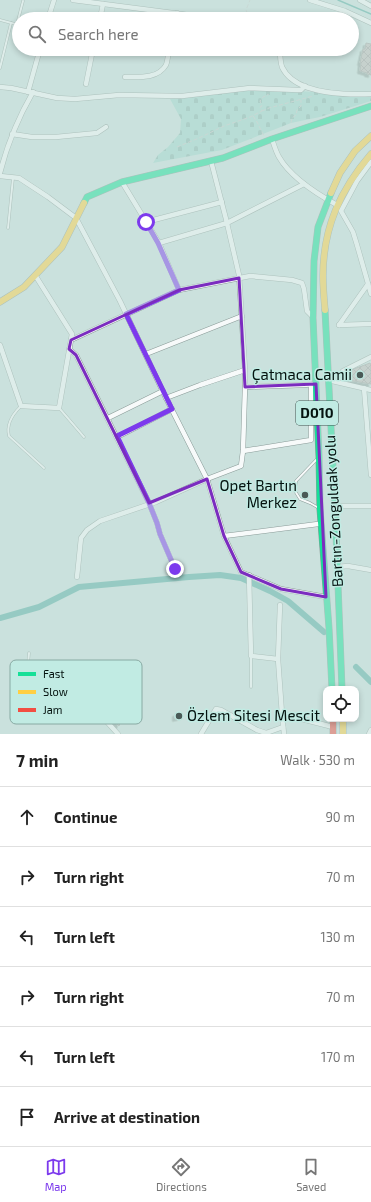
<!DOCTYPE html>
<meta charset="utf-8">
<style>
:root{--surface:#fff;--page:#f2f2f2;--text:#222;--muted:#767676;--line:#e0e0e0;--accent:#7c3aed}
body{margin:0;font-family:"Exo 2",sans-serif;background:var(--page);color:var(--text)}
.controls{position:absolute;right:12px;bottom:12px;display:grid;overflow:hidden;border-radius:8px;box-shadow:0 2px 6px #0003}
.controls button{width:36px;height:36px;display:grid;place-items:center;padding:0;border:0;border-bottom:1px solid var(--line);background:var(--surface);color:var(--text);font:20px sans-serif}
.stop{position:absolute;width:12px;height:12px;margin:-9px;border:3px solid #7c3aed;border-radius:50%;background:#fff}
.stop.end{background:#7c3aed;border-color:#fff;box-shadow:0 1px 4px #0008}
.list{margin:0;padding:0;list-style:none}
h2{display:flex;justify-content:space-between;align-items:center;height:52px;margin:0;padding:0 16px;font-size:17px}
h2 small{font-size:13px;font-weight:400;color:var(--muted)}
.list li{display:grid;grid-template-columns:26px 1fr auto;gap:12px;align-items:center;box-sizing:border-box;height:60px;padding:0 16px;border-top:1px solid var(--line)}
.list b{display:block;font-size:15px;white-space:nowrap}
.list em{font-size:13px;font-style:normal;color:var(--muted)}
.icon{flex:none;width:22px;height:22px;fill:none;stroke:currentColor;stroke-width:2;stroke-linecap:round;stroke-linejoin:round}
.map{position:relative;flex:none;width:371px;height:734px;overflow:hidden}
.search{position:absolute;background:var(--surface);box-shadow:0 2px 6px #0003;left:12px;right:12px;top:12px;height:44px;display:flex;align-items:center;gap:10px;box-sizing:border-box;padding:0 14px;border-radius:22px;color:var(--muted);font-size:15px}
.sheet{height:412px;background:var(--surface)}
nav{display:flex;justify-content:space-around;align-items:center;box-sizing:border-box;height:56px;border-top:1px solid var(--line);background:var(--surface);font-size:11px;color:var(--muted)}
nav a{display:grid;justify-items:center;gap:2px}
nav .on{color:var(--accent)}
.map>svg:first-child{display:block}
</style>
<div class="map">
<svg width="371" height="734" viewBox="0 0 371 734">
<defs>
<pattern id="cemetery-stones" width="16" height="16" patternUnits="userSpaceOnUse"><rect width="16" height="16" fill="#a3d7ce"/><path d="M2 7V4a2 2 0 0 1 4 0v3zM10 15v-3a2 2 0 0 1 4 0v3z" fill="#8bb8b0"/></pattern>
<pattern id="building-cross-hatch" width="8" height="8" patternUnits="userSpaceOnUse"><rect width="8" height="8" fill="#c2bdba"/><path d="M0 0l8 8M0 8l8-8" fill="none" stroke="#a5a19f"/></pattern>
<filter id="shadow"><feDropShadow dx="-2.5" dy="2.5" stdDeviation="0" flood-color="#0004"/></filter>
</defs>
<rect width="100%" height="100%" fill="#cbe1dd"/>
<path fill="url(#cemetery-stones)" d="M249,90L300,91L371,96V101L320,117L291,123L222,150L153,163L158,155L168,147L180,133L181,119L170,99Z"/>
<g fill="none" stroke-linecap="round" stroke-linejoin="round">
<path stroke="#58aea4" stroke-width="1.5" d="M338,0L371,14"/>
<g stroke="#58aea4" stroke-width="6">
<path d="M0,618L39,607L79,587L189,577L220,575L241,578L270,591L288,601L324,632"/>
<path d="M356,667L371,682"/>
</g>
</g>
<g fill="url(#building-cross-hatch)" stroke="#a4a7a4" filter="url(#shadow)">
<path d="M301,15L318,19H300Z"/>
<path d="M366,43L371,44V75L367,74V73L360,71L361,63H360L363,49H365Z"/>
<path d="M370,363L371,365V384L348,380L351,370Z"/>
<path d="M109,685L131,689L119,726L101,710L95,690Z"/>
<path d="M182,713L183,717L175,719V714Z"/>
</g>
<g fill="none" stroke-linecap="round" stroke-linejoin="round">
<g stroke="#8a9b98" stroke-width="3">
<g id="lane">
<path d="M0,20L19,25"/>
<path d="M17,24L23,1"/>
<path d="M0,68L11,23"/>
<path d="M8,228L13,178"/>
<path d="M20,407C12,415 6,424 9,436L44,468"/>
<path d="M60,409L84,437"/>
<path d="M316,460L296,481L295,491L300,499L310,503L317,507"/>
<path d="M251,687V657"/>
<path d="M93,688L97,710"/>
<path d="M25,699L29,653"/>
</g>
</g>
<g stroke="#8a9b98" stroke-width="5.5">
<g id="street">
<path d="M73,0L219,19"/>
<path d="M310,0L345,11L371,23"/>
<path d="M360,0L371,6"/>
<path d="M48,19L54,0"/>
<path d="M100,19L103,4"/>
<path d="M176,19L177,13"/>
<path d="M280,49C280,55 280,61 282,67C295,95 345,95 371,94"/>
<path d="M125,77C139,77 158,79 166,65C168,60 168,54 169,49"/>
<path d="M86,84L93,49"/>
<path d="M0,87L11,88L57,98L75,99L119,95L182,96L250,88L298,90H301L305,86"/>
<path d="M28,92L40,49"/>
<path d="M12,134L32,137H56L97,133L106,127"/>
<path d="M272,139C274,145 276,152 279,157C291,178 317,194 337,205"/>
<path d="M211,161L226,219L239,275L245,370"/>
<path d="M371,162L357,181L341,211L353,232L357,245L371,294"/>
<path d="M0,173C7,145 18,118 33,92"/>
<path d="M0,176L19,178L48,197L76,218L120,301L166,398L207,479L224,536L241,572L281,589L326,597"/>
<path d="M122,182L159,243L227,223L304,184"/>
<path d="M146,222L222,202"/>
<path d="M159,243L179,290L250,276L292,280L302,283L304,289L307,311L312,316"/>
<path d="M339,325L368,284"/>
<path d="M339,325L371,324"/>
<path d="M71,340L179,290"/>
<path d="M0,345L21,406L59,408L72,334L35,275"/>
<path d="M69,349L76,355L149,503L157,523L160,534L175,569"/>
<path d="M146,354L242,316"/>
<path d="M343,371L371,357"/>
<path d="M328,380L371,390"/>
<path d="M364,388L371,475"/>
<path d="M166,398L200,385L245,370V387L303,385L316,384"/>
<path d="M108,418L163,391"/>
<path d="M117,437L172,409"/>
<path d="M243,451L311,440V385"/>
<path d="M335,506H371"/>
<path d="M224,536L318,524"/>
<path d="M337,567L348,566L371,570"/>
<path d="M249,575L251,656L278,659"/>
<path d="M77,577L81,538L87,530L100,521L156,502L207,479L241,466L243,451L245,387"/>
<path d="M280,605L278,659L282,714"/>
<path d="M25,699L97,711L118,734"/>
<path d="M201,734L216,709L221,710L257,730L266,733L283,727"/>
<path d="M284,734L282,714L333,727"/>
<path d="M369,734L371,730"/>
</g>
</g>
<g stroke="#8a9b98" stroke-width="7">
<g id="fast">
<path d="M331,193L318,227L314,261L313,318L319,456L320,509L329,628L332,689"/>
<path d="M84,203L87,197L122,182L223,158L272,139L371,106"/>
<path d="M325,310L335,506L342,689"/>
</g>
</g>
<g stroke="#8a9b98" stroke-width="7">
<g id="slow">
<path d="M331,193L340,173L355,151L371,136"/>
<path d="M0,302L24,287L62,247L84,203"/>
<path d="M325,310C324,298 323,287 323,276C323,228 340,190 371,154"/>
<path d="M343,719V734"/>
</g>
</g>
<g stroke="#8a9b98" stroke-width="7">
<path id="jam" d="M333,719V734"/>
</g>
<g stroke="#c6cccb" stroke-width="1" stroke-dasharray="4 2" stroke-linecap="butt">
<path d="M248,19L249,17L246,10L250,0"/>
<path d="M262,111L269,108L313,96"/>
<path d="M253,116L257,122L264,136"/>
<path d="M291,123L292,118L296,115L297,110L301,106V100"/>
<path d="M177,147L199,138L224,126L250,117L262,111L260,107L262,106L260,101L263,97L268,95V94"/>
</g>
<use href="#lane" stroke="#f7fafa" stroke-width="2"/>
<use href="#street" stroke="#f7fafa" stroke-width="4.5"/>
<use href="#fast" stroke="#16e098" stroke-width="6"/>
<use href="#slow" stroke="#ffcf43" stroke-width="6"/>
<use href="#jam" stroke="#f24e42" stroke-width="6"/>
</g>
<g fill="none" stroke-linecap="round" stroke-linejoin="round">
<path stroke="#7c3aed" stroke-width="5" d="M146,222L158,243L179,290L126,314L172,409L117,436L149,503L157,523L160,534L175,569"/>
</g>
<path d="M0 0H371V734H0ZM239,278L245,387L316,384L326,597L281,589L241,572L224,536L207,479L149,503L76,355L69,349L71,340L179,290Z" fill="#cbe1dd" fill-opacity=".55" fill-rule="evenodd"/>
<path fill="none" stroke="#7b2cbf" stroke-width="3" stroke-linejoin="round" d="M239,278L245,387L316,384L326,597L281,589L241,572L224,536L207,479L149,503L76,355L69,349L71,340L179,290Z"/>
<g fill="#4a5a57" stroke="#c1ebe3" stroke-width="1.5">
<circle cx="360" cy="375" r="4"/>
<circle cx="305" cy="495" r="4"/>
<circle cx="179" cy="716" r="4"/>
</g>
<g text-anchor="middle" stroke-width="3" stroke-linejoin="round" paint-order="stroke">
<rect fill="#c1ebe3" stroke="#3d534f" stroke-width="1" x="296" y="401" width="42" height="24" rx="3"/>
<g font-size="14" font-weight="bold" fill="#04120f">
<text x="317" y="418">D010</text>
</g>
<g font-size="15" fill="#04120f" stroke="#c1ebe3" text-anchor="end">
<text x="352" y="380">Çatmaca Camii</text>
<text x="297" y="491">Opet Bartın<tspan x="297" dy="17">Merkez</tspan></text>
<text x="187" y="721" text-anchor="start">Özlem Sitesi Mescit</text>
</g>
<g font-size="15" fill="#04120f" stroke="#c1ebe3">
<text transform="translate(334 511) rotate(-93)" y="5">Bartın-Zonguldak yolu</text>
</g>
</g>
<rect x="10" y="660" width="132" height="64" rx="6" fill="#c1ebe3" stroke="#88aaa3" stroke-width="1"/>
<rect x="18" y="672" width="18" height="4" fill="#16e098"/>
<rect x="18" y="690" width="18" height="4" fill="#ffcf43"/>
<rect x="18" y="708" width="18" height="4" fill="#f24e42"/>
<g font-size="11" fill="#04120f">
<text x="43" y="678">Fast</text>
<text x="43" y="696">Slow</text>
<text x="43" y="714">Jam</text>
</g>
</svg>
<div class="controls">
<button><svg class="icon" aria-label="locate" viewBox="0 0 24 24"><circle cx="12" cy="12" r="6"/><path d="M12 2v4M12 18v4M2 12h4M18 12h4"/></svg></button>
</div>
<div class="stop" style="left:146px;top:222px"></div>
<div class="stop end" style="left:175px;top:569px"></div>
<div class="search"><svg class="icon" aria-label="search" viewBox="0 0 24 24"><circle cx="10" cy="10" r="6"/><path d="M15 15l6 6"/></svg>Search here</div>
</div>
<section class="sheet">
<h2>7 min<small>Walk · 530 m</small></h2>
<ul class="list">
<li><svg class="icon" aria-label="ahead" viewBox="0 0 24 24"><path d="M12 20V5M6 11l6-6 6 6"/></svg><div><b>Continue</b></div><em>90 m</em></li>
<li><svg class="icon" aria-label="right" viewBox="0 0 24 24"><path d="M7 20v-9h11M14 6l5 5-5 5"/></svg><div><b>Turn right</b></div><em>70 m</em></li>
<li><svg class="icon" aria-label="left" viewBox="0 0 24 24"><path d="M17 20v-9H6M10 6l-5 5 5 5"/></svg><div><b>Turn left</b></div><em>130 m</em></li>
<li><svg class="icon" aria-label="right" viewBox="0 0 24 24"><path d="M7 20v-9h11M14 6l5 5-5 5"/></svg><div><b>Turn right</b></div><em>70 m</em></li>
<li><svg class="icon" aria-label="left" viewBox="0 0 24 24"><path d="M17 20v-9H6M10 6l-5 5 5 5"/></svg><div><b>Turn left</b></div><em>170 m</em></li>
<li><svg class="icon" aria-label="arrive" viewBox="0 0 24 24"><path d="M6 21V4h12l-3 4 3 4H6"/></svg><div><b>Arrive at destination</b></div></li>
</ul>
</section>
<nav>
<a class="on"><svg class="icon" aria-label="map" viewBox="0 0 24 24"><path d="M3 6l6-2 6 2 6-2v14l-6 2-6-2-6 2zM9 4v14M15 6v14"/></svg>Map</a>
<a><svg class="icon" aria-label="directions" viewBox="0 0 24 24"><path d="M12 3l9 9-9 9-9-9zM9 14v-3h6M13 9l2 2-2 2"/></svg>Directions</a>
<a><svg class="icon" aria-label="saved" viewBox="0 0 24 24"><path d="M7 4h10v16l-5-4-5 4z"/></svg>Saved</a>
</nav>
